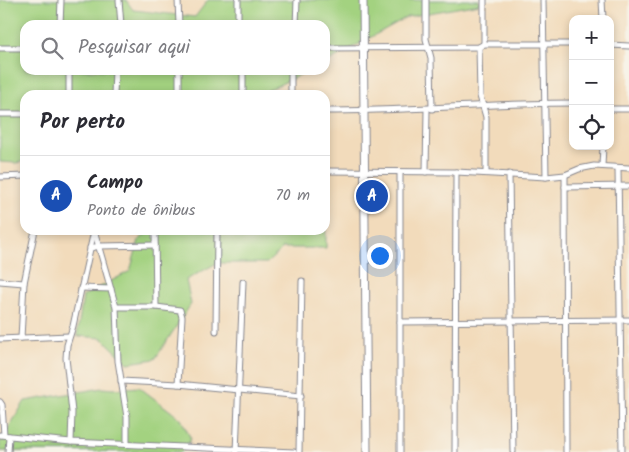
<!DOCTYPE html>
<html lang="pt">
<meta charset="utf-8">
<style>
:root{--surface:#fff;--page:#f2f2f3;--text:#2b2b33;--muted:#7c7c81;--line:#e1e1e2;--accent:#db2777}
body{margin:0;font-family:Kalam,sans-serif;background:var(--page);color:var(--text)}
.controls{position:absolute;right:15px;top:15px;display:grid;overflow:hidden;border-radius:10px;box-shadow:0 2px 8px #0003}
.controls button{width:45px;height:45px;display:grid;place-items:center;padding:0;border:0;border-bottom:1px solid var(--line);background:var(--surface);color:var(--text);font:25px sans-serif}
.you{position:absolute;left:379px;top:255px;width:18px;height:18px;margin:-12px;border:4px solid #fff;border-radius:50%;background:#1a73e8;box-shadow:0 0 0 8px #1a73e833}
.badge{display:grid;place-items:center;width:32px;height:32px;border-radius:50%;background:var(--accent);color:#fff;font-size:16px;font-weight:700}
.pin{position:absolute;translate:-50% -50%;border:2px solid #fff;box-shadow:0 1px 5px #0006}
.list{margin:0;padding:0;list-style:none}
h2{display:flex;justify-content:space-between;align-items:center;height:65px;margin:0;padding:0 20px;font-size:21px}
h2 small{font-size:16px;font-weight:400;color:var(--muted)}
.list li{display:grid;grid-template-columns:32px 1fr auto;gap:15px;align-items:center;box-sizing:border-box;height:80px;padding:0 20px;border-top:1px solid var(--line)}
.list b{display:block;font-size:19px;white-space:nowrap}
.list p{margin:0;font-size:16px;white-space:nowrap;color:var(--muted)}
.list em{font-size:16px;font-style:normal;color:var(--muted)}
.icon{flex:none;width:28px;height:28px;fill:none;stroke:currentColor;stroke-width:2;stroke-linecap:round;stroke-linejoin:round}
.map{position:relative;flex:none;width:629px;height:452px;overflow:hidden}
.search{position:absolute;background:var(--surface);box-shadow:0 2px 8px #0003;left:20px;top:20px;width:310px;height:55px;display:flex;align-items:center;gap:12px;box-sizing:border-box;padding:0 18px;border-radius:15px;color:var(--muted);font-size:19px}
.panel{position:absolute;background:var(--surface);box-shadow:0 2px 8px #0003;left:20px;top:90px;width:310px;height:145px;border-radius:15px}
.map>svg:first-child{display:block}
</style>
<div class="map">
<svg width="629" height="452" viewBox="0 0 629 452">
<rect width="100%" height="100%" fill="#f7f3e8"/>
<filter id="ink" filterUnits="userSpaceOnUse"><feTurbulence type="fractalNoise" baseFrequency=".02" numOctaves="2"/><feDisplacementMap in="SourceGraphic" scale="10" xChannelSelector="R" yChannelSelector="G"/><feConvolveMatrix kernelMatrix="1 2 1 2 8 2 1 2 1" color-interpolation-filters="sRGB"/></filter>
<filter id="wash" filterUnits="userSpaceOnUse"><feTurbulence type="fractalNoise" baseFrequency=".0096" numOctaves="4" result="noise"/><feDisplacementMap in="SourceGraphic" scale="20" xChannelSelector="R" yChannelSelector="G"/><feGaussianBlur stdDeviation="1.12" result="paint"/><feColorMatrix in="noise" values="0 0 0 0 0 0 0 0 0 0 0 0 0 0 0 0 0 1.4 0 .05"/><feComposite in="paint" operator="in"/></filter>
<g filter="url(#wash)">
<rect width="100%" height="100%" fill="#f2dbbb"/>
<g fill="#a3d280" stroke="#5f806f">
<path d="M0,0H126L133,10L195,17L208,0H479V4L407,17L325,63V25H25V70H310L258,95H25V161L16,163L0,162Z"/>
<path d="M325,187L326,248H283L267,263H217L186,280L191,304L155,359L128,363L102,338L77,336L83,296L130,271L139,240L151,230H325Z"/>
<path d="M139,387L181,419L191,439L182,452L0,451V442L25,401L102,388L113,389Z"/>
</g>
</g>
<g filter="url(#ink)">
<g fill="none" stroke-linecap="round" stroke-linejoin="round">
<g stroke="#86858c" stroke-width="7">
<g id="street">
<path d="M119,0L121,25"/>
<path d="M178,0L179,25"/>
<path d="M426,0V39L431,58L432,109"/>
<path d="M484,0V44"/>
<path d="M543,0L546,177"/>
<path d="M602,0L603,19"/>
<path d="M60,25L61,0"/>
<path d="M238,25V0"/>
<path d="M296,25L297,0"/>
<path d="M610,45L629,46"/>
<path d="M479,47L480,96L486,117V173"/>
<path d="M0,48H25"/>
<path d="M325,48L479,47L484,44H573"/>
<path d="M179,70V95"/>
<path d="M291,70V95"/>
<path d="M69,95V70"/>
<path d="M114,95L115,70"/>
<path d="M243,95V70"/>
<path d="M610,109H629"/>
<path d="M325,111C408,111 490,103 573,103"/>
<path d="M0,114H25"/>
<path d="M602,166L603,146"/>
<path d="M618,168L622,452"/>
<path d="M325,171L456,172L546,177L565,175L579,169L594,166L629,168"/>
<path d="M400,172V452"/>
<path d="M426,172L427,110"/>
<path d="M509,174L513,452"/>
<path d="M565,175L566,452"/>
<path d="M0,177L25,176"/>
<path d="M565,187L629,186"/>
<path d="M94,230L116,307L118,361L127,417V444"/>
<path d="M155,230L156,307"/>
<path d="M90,248L100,246L155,245"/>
<path d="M0,281L24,283"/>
<path d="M81,288L111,289"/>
<path d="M116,307H156L180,310L182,317L178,384"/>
<path d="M400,322L629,320"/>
<path d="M216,331L217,230"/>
<path d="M21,338L24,283L35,230"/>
<path d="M0,339L69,336"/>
<path d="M121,381L178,384L301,396"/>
<path d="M0,402L2,405L4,435"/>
<path d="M0,435L71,442L294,452"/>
<path d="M71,442L72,412L66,358L67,345L73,326L94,231"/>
<path d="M8,452L9,436"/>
<path d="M236,452L243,282"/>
<path d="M299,452L302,281"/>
<path d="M455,452L456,172"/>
</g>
</g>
<g stroke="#86858c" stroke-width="9">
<path id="secondary" d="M363,0L367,452"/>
</g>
<use href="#street" stroke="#fff" stroke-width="5"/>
<use href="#secondary" stroke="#fff" stroke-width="7"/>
</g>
</g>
</svg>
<div class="controls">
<button>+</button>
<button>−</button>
<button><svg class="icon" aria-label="locate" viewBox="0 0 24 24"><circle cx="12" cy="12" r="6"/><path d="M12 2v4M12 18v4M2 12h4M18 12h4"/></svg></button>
</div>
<div class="you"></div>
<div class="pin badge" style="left:372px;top:196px;background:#1a4fb4">A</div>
<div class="search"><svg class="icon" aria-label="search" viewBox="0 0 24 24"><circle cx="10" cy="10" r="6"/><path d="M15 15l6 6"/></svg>Pesquisar aqui</div>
<section class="panel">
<h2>Por perto<small></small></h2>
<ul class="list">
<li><span class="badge" style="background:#1a4fb4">A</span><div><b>Campo</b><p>Ponto de ônibus</p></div><em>70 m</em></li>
</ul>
</section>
</div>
